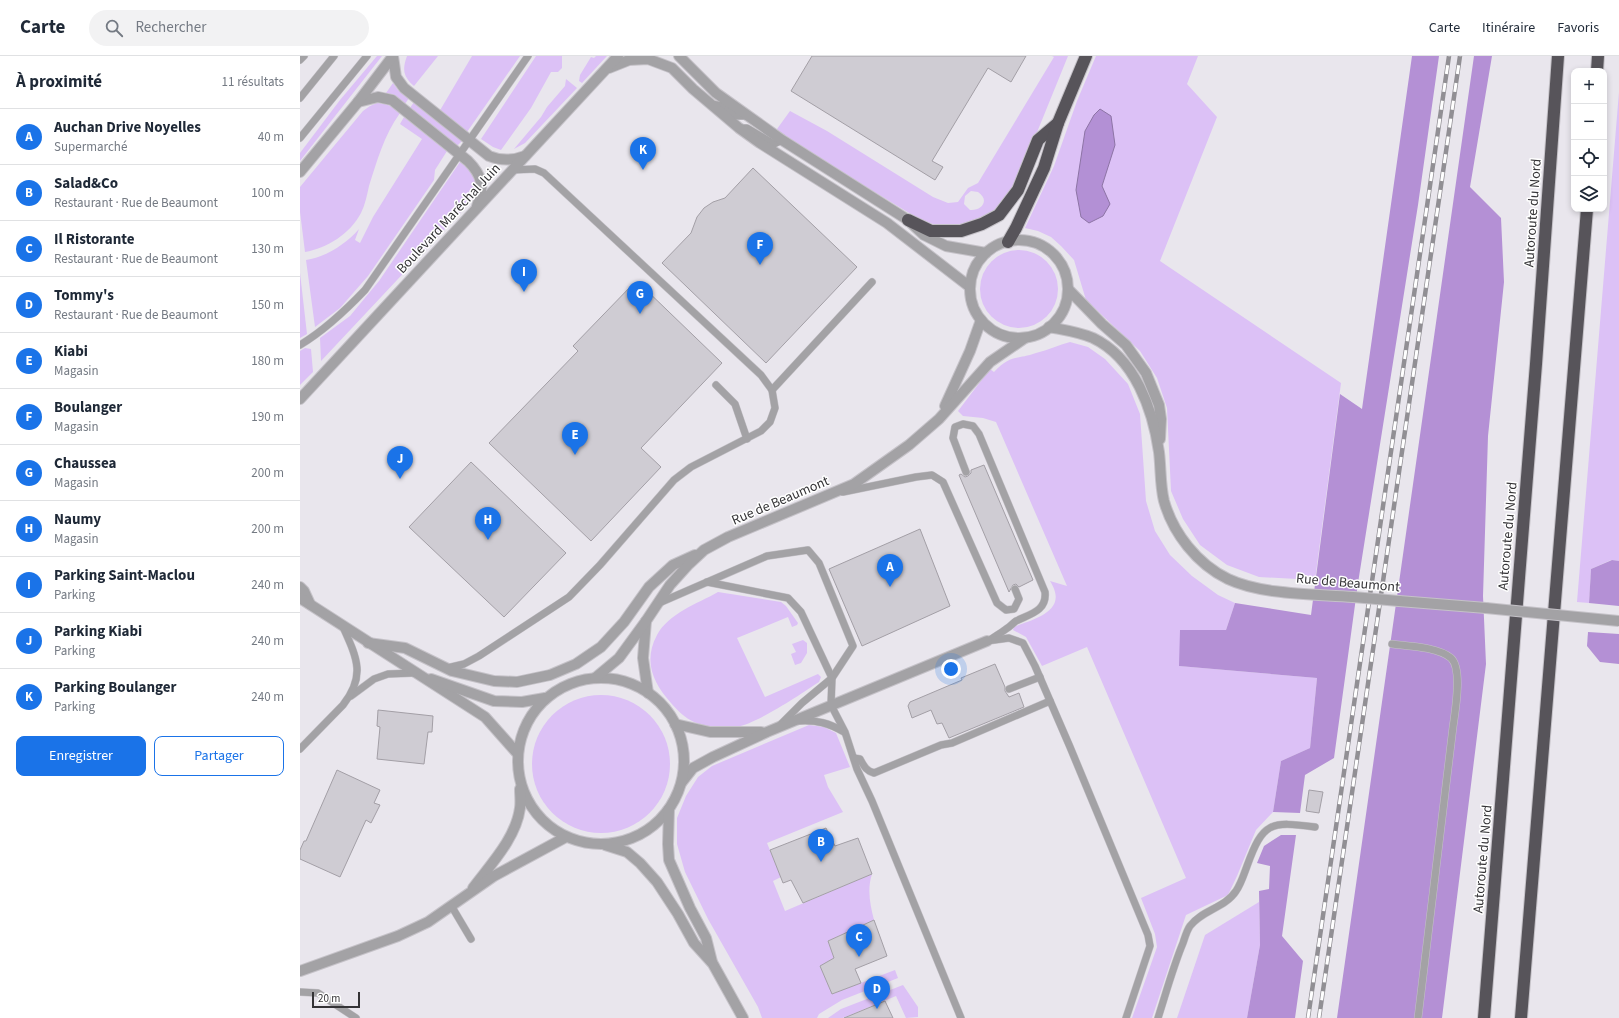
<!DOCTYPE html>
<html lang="fr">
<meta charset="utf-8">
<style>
:root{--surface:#fff;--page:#f2f2f3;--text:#1f2937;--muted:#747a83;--line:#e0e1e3;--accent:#1a73e8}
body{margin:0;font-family:"Source Sans 3",sans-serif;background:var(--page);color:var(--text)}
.controls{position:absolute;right:12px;top:12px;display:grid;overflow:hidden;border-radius:8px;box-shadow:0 2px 6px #0003}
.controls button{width:36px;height:36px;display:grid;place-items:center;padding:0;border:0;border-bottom:1px solid var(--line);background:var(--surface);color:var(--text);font:20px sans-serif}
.scale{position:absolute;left:12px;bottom:10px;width:48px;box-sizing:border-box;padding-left:4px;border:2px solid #343336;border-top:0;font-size:11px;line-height:14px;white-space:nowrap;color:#343336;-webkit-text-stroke:3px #fff;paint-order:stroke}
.you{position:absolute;left:651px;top:613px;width:14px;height:14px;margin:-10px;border:3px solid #fff;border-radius:50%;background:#1a73e8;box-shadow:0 0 0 6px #1a73e833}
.badge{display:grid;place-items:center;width:26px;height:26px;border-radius:50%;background:var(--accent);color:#fff;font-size:13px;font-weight:700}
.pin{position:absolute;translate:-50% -33px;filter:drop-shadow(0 1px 2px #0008)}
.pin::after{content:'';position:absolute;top:21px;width:14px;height:12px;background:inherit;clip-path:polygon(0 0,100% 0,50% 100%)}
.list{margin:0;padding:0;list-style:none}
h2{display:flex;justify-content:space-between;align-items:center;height:52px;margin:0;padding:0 16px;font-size:17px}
h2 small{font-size:13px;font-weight:400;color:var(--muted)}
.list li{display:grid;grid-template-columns:26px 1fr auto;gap:12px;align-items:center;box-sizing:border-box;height:56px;padding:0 16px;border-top:1px solid var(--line)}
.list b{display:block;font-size:15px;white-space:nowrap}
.list p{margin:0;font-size:13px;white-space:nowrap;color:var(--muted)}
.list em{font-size:13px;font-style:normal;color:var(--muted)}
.actions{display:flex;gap:8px;padding:12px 16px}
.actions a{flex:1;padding:9px 0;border:1px solid var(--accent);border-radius:8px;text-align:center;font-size:14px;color:var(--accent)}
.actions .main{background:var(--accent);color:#fff}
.icon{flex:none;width:22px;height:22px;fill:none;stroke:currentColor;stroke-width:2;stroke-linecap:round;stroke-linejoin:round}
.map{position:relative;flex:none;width:1319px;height:962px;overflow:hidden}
header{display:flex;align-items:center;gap:24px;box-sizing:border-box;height:56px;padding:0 20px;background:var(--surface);border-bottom:1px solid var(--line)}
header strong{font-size:19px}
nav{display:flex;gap:22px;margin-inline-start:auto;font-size:14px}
.search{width:280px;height:36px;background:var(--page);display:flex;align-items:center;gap:10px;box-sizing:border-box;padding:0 14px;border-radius:22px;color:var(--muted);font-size:15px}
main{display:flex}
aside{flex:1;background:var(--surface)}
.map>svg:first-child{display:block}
</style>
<header>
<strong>Carte</strong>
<div class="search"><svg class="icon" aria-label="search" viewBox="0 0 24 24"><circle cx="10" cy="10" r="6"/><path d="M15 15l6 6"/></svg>Rechercher</div>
<nav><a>Carte</a><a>Itinéraire</a><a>Favoris</a></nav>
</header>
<main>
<aside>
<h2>À proximité<small>11 résultats</small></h2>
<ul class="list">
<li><span class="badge">A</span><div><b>Auchan Drive Noyelles</b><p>Supermarché</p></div><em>40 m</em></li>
<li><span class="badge">B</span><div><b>Salad&amp;Co</b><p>Restaurant · Rue de Beaumont</p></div><em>100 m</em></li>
<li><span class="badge">C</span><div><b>Il Ristorante</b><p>Restaurant · Rue de Beaumont</p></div><em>130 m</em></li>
<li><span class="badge">D</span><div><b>Tommy's</b><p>Restaurant · Rue de Beaumont</p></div><em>150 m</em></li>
<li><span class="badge">E</span><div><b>Kiabi</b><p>Magasin</p></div><em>180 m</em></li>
<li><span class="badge">F</span><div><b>Boulanger</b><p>Magasin</p></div><em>190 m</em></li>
<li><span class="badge">G</span><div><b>Chaussea</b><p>Magasin</p></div><em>200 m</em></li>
<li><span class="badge">H</span><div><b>Naumy</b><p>Magasin</p></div><em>200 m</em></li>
<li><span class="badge">I</span><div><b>Parking Saint-Maclou</b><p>Parking</p></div><em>240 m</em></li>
<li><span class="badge">J</span><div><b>Parking Kiabi</b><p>Parking</p></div><em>240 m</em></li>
<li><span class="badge">K</span><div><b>Parking Boulanger</b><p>Parking</p></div><em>240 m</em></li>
</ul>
<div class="actions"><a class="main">Enregistrer</a><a>Partager</a></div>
</aside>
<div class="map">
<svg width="1319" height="962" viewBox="0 0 1319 962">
<rect width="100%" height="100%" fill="#e9e6ed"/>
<g fill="#dcc1f6" fill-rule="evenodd">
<path d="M77,0H82L0,105V97L40,44Z"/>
<path d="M107,0H138L114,30C103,21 102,13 107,0Z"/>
<path d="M172,0H220L167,76L139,56Z"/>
<path d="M236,0H262V12L258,16H251L231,52L201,94L193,91L181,83Z"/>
<path d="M296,0H307L282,27L279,25L280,19L291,1L294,2Z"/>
<path d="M752,0H768L714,133C710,138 706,143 702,148C686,165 656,174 633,168C628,167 623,164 619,163L484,81L477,73L490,55L527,75L633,141L648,147L658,146L668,132L678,127L754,1ZM671,135L678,136C690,144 682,155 670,154L664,148L665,140Z"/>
<path d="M796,0H898L887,28L917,61L860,205L1041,327L1015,524L959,521L927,509L900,489L883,463L871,435L867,352L857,322L840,295L786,244L774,204L761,190L751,181L738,175L725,172L754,110L777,45Z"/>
<path d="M266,23L277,32L225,87L214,93L241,61L247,51L265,30Z"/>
<path d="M93,27L98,34L109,42L105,48L94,39L86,37Z"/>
<path d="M1319,36V505L1311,504L1291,513L1289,547L1277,546Z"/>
<path d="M114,46L162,85L157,90L110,52Z"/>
<path d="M77,47C87,47 93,51 100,57C84,79 77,105 69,130C67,139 65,149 61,157C50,178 27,192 5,196L0,156V131L63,55L70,50Z"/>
<path d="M104,61L147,95L135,114L134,124L68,220L40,252L15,271L6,204C26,201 46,188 59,173L55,184L60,187L73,161L122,83L100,68Z"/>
<path d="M160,106C173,115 180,126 174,142L21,305L20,282L50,260L79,225Z"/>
<circle cx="719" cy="233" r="39"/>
<path d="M0,217L7,278L0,282Z"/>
<path d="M770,286L788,291L805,303L828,328L840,358L846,445L855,475L870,499L892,520L918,539L935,547L926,574L879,610L1017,622L1010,692L981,705L973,756L956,774L937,820L928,839L886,859L852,962H832L857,891L855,878L841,842L886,822L787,591L742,610L726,581L713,574L714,571C728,565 761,558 755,536C754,532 752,528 750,525L767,530L696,366L683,362L663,360L658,355L690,313L694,316C711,298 716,304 736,297C748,294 759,289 770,286Z"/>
<path d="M5,292L11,293L13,316L0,329V295Z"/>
<path d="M418,536L481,546L486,550L498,567L497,569L492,571L488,561L437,582L465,641L518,618L521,621L519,626C501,638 455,669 436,671C424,673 406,671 394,666C385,662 378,655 371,647C353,627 343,605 357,579C369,557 397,548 418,536Z"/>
<path d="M503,584L507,587V597L501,607L495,609L491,598L496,596L492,588Z"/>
<circle cx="301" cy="708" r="69"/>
<path d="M509,669L524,671L536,677L550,711L524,719L528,731L543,756L467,787L481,821L473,825L485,855L572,818C567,833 570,849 574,864L528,885L534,902L520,910L532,938L595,914L598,922L542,944L519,958L517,962H462L458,951L408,863L385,816L377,788V762L386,740L398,721L412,710Z"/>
<path d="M959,846L960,889L947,962H877L905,879Z"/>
<path d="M603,929L618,951V961L606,962L596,940L543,962H528L541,953Z"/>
</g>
<g fill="#b490d5">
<path d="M1112,0H1139L1118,149L1058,527L1034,702L1005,719L1000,757L973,756L981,705L1010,692L1017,622L879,610L880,574H926L935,547L1011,559L1040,338L1062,353Z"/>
<path d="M1174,0H1192L1170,131L1201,162L1204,226L1188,380L1183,540L1186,608L1142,962H1037Z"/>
<path d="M1312,504L1319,505V550L1289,547L1291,513Z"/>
<path d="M1288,576L1319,578V608L1300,606L1287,590Z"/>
<path d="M981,779H996L982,880L1003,905L995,962H947L960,889L959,835L969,833L970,810L957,807L964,790Z"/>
</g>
<path fill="#b390d5" stroke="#8d74a5" d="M800,53L811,60L815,89L802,130L810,148L803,160L789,167L781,161L776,134L785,75L794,59Z"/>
<g fill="#cfccd3" stroke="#a39fa6">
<path d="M512,0H726L711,26L688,12L632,105L643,111L635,124L491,35Z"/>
<path d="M453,112L557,211L466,307L362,207L391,177L397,161L404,152L413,146L425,142Z"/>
<path d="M333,228L338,232L341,229L422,307L341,392L361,411L291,485L189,387L278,295L273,290Z"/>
<path d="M171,406L266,497L204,561L109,471Z"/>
<path d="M684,409L733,524L719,531L716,528L713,529L709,536L659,419L661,418L665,421L668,420L671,417V414Z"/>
<path d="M620,473L650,550L562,590L529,513Z"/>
<path d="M695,608L705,631V635L709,641L719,637L724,651L649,682L642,667L637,668L631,654L612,662L608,650L610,646L662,624L661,622Z"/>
<path d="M78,654L133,660L132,676H128L124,708L77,703L80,671L77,670Z"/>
<path d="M37,714L80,734L74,747L80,749L71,767L66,764L40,821L0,803V794L4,785H6Z"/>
<path d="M1009,734L1023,736L1019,757L1006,755Z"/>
<path d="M526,772L535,790L558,782L572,818L503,847L491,824L483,827L470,794Z"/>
<path d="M574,864L587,900L555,913L561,927L532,938L520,910L534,902L528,885Z"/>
<path d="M585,945L593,962H544Z"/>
</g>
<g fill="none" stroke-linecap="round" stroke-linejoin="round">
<g stroke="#c5c2c8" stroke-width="8">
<g id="service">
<path d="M0,4L4,0"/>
<path d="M0,42L34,0"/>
<path d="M411,48L424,50L436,60H449"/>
<path d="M439,72H447L474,88L482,84"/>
<path d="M0,82L67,0"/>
<path d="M0,289C25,274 45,255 65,234L228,0"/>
<path d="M416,329L435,348L447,383"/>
<path d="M472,334L572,226"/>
<path d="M666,416L653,382L655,371L663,368L673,370L679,378L745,536C747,555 730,558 716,565C713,567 710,571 706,573C701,577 695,580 690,584"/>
<path d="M543,436L616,421L632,419L643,426L697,547L706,554L714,553L719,543L715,533"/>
<path d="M407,526L488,542L501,556L532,622L531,649L545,676L557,713L572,745L661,962"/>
<path d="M359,547L467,500L508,494L519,507L553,590L532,622L502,647L481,668"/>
<path d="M687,585L709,582L723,587L735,610L770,691L848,879L850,890L826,962"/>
<path d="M1092,588C1109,590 1138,591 1151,602C1163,613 1155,656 1153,671L1118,962"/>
<path d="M147,612L164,608L179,600L269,541L300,509L374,424L391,411L461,375L470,366L475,352L472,334L461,319L244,117L235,113L212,114"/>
<path d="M709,633L740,621"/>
<path d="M51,640L74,623L88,618L114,617"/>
<path d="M499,665C517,664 529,667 544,676"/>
<path d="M0,693L43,649C66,620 57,602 43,571"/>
<path d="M554,702L560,703C564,710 566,715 574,717L641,689L652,687L750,645"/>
<path d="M152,851L171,883"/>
<path d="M0,936L18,937L56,962"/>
<path d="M858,962C866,937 873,911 883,887C885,881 887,874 890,870C902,854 925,852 936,835C941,828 944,818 947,810C963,766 970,765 1015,771"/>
</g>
</g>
<g stroke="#c5c2c8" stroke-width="12">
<g id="minor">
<path d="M93,0L96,21L104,32L189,100C201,105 212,105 225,100"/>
<path d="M379,0L416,37L482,84L608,164L624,179L646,190L686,197"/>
<path d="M309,12L329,4L348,3L372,12L393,33L439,72L460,87L587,167L670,231"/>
<path d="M58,46L78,41L92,44L168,105C182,119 185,131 177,150"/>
<path d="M0,116L58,46L93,0"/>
<path d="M0,343L318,0"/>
<path d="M0,531L4,535L10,548"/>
<path d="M0,542L185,661L217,697"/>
<path d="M131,623L194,645L222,646L245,642"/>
<path d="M375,668L410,676H461"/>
<path d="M382,726L393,712L413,701L467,676L687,585"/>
</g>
</g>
<g stroke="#c5c2c8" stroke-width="12">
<g id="tertiary">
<circle cx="719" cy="233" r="49"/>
<path d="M768,233L802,268L826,289L846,317L859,349L861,363L860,383"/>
<path d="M749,271C764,274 779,276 793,282C835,302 853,354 859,396C861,412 860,429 864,445C873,477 897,508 928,523C962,539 1015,538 1053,541"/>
<path d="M645,350L670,295L681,264"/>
<path d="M1099,545L1186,552"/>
<path d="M346,565L343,602L348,637"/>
<path d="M68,587L105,592L152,615L194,625L217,626L250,619L276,608L301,591L324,566L349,531L373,509L395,499"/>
<circle cx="301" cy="705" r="83"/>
<path d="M295,622L319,602L346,565L370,529L389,508L404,494L428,481L554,428L609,389L639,363L690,306L725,282"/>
<path d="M369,753L368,788L369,804L390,852L406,882L412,906"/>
<path d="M305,789L327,796L340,807L357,826L378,858L394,887L413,908L443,962"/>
<path d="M173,832C191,808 216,782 220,752C221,746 220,739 220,733"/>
<path d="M0,915L98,880L128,866L194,820L266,781"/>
</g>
</g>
<g stroke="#c5c2c8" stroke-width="14">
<g id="motorway">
<path d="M1297,15L1298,0"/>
<path d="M608,164L631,175H661L682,168L699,159L718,134L738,84L758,67"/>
<path d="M708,186L716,172L744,112L758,67L786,0"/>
<path d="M1184,962L1236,308L1258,0"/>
<path d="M1221,962L1287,153"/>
</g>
</g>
<use href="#service" stroke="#a3a2a5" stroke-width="7"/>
<use href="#minor" stroke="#a3a2a5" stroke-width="10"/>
<use href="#tertiary" stroke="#a3a2a5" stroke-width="10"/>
<use href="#motorway" stroke="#57545a" stroke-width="12"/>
<g stroke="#918f94" stroke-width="4.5">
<g id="rail">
<path d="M1008,962L1149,0"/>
<path d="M1019,962L1160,0"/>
</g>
</g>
<use href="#rail" stroke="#fff" stroke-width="3" stroke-dasharray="9" stroke-linecap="butt"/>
<g stroke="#c5c2c8" stroke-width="12" stroke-linecap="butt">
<g id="tertiary-bridge">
<path d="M1053,541L1099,545"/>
<path d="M1186,552L1319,565"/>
</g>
</g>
<use href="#tertiary-bridge" stroke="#a3a2a5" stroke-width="10"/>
</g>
<g text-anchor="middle" stroke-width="3" stroke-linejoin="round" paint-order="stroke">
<g font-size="14" fill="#343336" stroke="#fff">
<text transform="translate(1232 157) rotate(-86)" y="5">Autoroute du Nord</text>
<text transform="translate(148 162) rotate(-47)" y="5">Boulevard Maréchal Juin</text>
<text transform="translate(480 444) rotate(-23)" y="5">Rue de Beaumont</text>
<text transform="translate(1207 480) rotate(-85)" y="5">Autoroute du Nord</text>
<text transform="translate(1048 526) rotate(5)" y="5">Rue de Beaumont</text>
<text transform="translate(1182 803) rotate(-85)" y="5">Autoroute du Nord</text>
</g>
</g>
</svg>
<div class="controls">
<button>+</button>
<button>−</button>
<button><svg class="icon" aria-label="locate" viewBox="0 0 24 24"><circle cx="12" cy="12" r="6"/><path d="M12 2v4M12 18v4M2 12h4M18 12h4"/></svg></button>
<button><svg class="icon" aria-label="layers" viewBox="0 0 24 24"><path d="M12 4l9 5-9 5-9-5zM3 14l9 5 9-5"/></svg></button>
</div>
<div class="scale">20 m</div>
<div class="you"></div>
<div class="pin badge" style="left:590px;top:531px">A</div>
<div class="pin badge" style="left:521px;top:806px">B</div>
<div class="pin badge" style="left:559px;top:901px">C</div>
<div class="pin badge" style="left:577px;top:953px">D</div>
<div class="pin badge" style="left:275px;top:399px">E</div>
<div class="pin badge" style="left:460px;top:209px">F</div>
<div class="pin badge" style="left:340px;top:258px">G</div>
<div class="pin badge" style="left:188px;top:484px">H</div>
<div class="pin badge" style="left:224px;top:236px">I</div>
<div class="pin badge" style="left:100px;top:423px">J</div>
<div class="pin badge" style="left:343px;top:114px">K</div>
</div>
</main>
